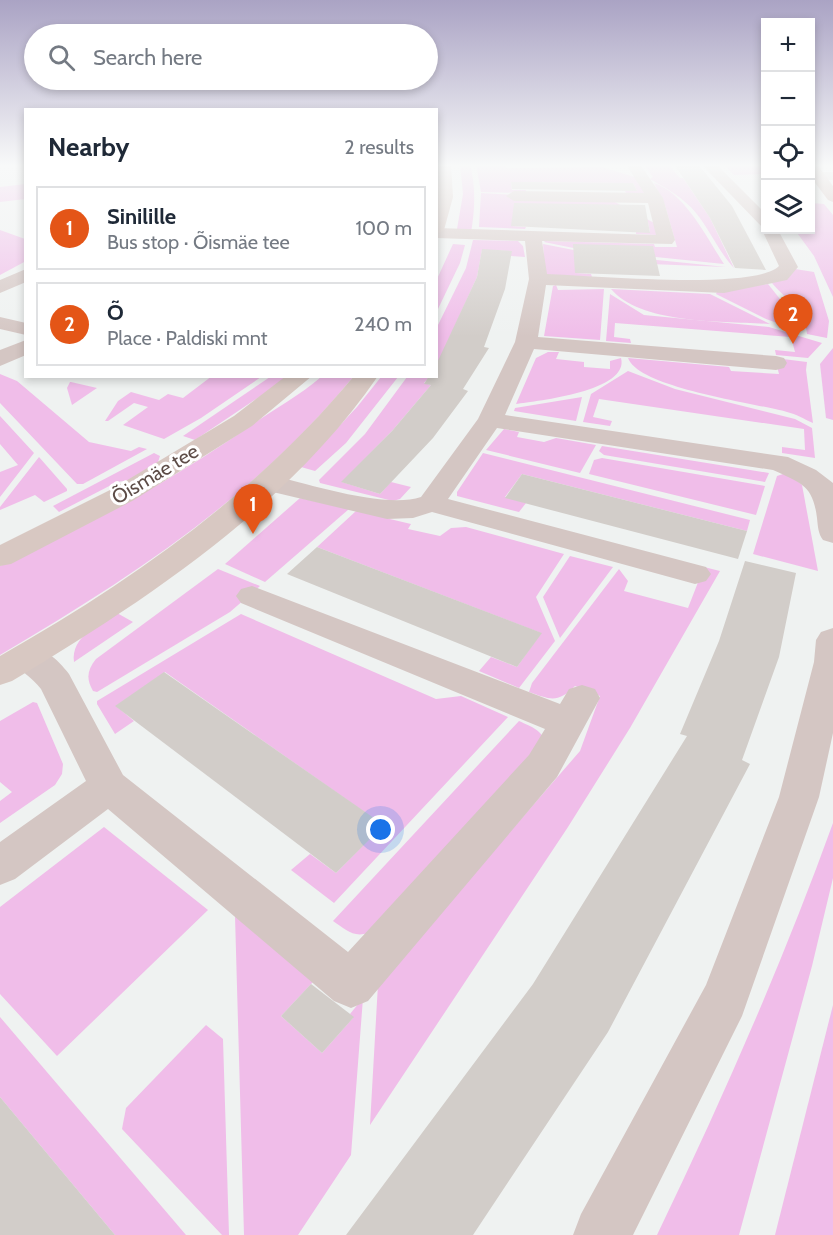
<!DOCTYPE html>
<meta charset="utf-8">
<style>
:root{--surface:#fff;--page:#f2f2f3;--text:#1f2937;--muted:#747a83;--line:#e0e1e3;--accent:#e45517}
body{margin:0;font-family:Cabin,sans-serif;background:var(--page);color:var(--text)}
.controls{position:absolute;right:18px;top:18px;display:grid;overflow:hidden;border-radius:0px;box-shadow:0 3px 9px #0003}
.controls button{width:54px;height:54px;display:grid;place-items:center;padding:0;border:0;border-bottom:2px solid var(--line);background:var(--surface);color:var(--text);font:30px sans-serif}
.you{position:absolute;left:381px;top:830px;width:21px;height:21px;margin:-15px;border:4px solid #fff;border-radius:50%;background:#1a73e8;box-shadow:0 0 0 9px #1a73e833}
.badge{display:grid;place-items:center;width:39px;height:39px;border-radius:50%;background:var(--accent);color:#fff;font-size:20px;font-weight:700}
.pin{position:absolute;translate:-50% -50px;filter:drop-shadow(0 2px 3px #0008)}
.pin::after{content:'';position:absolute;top:32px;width:21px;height:18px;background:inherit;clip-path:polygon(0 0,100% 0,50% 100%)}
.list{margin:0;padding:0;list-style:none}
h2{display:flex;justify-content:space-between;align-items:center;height:78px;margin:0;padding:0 24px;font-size:26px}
h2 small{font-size:20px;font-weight:400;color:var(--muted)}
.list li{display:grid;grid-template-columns:39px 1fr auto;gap:18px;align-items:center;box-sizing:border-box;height:84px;margin:0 12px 12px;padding:0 12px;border:2px solid var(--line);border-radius:0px}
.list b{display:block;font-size:22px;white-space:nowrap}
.list p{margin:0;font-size:20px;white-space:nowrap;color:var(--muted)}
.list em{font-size:20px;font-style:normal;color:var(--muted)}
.icon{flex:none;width:33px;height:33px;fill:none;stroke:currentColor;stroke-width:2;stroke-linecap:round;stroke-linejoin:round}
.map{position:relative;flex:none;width:833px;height:1235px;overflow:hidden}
.search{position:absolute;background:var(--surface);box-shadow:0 3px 9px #0003;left:24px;top:24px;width:414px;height:66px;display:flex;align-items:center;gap:15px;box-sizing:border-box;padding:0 21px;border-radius:33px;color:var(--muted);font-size:22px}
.panel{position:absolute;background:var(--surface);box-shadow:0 3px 9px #0003;left:24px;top:108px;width:414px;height:270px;border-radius:0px}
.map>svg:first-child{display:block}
</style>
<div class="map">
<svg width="833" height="1235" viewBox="0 0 833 1235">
<rect width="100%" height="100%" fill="#eff2f1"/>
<g fill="#f0bde9">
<path d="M460,164H470C476,188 475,209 471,233L457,229L463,194Z"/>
<path d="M476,164H505L506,168L602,167L638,178L646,193H626L625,191H637L633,183L511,182L512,190H526V193L481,192Z"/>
<path d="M643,164H668L680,178H683L710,218L734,268C719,252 710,230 696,213C684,198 666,188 650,179L653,177Z"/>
<path d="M723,164H765V174L734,175Z"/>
<path d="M654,183C685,193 707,238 724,264L646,256L647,259L726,267L575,261L576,273L591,274L592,277L549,275L545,273L543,244L589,253L588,251L544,242L545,241L654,244L655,247H677L665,205Z"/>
<path d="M25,184V199L0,202V187Z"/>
<path d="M481,193L613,201L658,225L657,235L636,234V231L650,232L648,222L513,217L512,226L526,227L525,229L479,227Z"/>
<path d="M811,203L824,204L833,215V297L814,256L795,230H810Z"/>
<path d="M0,230L25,239L26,261L0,275Z"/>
<path d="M473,240L518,241L523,246L525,257L511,256V251L482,250L477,277L437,365V327L466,268Z"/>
<path d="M453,244L465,245L460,263L437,311V279Z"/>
<path d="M795,269L814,272L829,321L827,338L807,334C806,314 784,297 772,283Z"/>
<path d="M768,284L800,324V331L766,319L716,294L718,290Z"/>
<path d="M556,285L558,290L604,289L600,340L544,336L553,286Z"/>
<path d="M611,289L710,294L770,324C726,321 641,325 611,289Z"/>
<path d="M610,294L644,315L769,327L822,343L808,358L776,355L775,350L795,352L791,337L615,323L614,337L630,339L631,343L606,341Z"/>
<path d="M833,348V420L826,418L820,364Z"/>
<path d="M548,352H559L556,359L584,362V367L610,369V361L621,358C630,391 537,401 516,404L536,358Z"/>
<path d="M628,358L729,367L731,371L779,374L775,358L807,362L806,370L813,423C804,419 796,414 787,412C755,403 639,388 628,358Z"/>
<path d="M628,371L675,389L795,419L812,428L815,458L782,453V447L805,450L804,429L599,399L593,417L612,421L610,426L583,422L591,394Z"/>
<path d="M0,374L17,381L89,442L131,451L139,447L147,449L83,484H77L0,403Z"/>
<path d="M212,376L261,377L201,418L164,439L123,425L148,407L134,403L108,421H105L118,401L131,392L159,400L168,394L183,398Z"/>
<path d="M270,377H289L195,440L183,436Z"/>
<path d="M321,377H353C255,497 132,577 0,655V566C88,526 173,480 253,424C275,409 300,395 321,377Z"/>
<path d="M381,377H398L346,443L315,471L301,467L357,407Z"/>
<path d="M407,377H429L424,383L431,385L392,431L342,482L380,494L391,482L411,487L400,499L393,501L320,483L319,480L365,434Z"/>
<path d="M70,382H71L97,388L72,405L67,388Z"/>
<path d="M582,397L576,421L514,411L515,408Z"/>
<path d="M0,416L34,453L0,497V472L18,465L0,444Z"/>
<path d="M504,429L519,432L517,437L544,442L556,438L596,445L580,473L486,450Z"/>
<path d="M602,446L769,473L765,482L604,455L599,451Z"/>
<path d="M154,453L160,456L158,462L130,480L117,482L59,512L53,506Z"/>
<path d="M483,453L750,520L747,531L522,474L505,497L526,503L519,512L457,496V492Z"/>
<path d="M39,457L67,489V491L44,502L35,495L0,510V507Z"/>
<path d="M602,458L765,486L756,515L589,474L594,460Z"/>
<path d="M783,474L793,477L802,485L818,571L753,554L777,476Z"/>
<path d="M300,498L349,509L265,582L225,564Z"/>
<path d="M356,511L411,524L408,529L440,536L451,528L466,527L564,554L536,597L555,641L519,688L479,671L491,657L517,667L541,633L317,547Z"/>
<path d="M570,556L613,567L560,638L543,597Z"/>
<path d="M704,567L720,571L630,728L568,827L370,1125L378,984L580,751L600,696L575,686C558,703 551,700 529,692L532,683L619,569L628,581L624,591L688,608Z"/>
<path d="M218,569L260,586L230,612L97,692L93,691C86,679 87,670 96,659Z"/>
<path d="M117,613L133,622L74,662C71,636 99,625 117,613Z"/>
<path d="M241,614L436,699L461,696L508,717L334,903L291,870L310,854L336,873L383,825L165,672L116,706L134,721L115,734L97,704V701Z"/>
<path d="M33,702L37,703L63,764L62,774L55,785L0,823V801L12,792L0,782V721Z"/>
<path d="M519,721C532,727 543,730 546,745L368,933C353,938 345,929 333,921Z"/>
<path d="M833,823V878L812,966L739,1235H657C722,1100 782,964 833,823Z"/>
<path d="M104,827L208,910L57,1056L0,994V907Z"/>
<path d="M235,916L313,982L281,1016L322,1053L353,1018L350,1014L363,998L351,1155L298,1235H244Z"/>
<path d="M833,1005V1235H775Z"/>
<path d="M0,1017L186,1235H115L0,1097Z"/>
<path d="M206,1025L223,1039L229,1235H222L122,1129L126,1108Z"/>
</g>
<g fill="#d2cdc9">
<path d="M674,164H698L732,206L766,270L735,268L710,218Z"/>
<path d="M511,182L633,183L637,191L512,189Z"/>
<path d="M514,203L645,205L650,233L511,226Z"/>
<path d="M573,244L653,246L660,276L575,273Z"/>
<path d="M482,249L512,251L505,289L484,347L489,348L463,389L468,391L433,438L380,494L341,482L392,431L431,385L424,384L429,376H436V365L477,277Z"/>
<path d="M522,474L747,531L738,559L505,498Z"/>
<path d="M317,547L542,633L517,667L287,574Z"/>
<path d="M745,561L796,573L779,657L742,760L750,764L608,1032L473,1235H346L533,984L687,736L680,734L719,641Z"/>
<path d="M164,672L384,825L336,873L115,706Z"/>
<path d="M311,984L354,1017L322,1053L281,1016Z"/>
<path d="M0,1097L115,1235H0Z"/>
</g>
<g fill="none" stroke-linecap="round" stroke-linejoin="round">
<g fill="#d4c6c3" fill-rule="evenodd">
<path d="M626,164H640L663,198L675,240L672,244L542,241L547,274C589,275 754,291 779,266L762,230L763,228L701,164H716L766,214V230H778L798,267L787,280L724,293L546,285L538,337L776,356L784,358L787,363L784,368L776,370L534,349L505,415L788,457L816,470L833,483V543L823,540C818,533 818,527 817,518C813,485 801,483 773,470L497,428L448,499L706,567L711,574L706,581L695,584L432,512L413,518L387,519L260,489L256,483L260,477L270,475C309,484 385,509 421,497L478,419L515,342L529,279L525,241L436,238V228L656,235L648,203L514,201L506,196L514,191L644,193Z"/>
<path d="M818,172H833V180L813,179L811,176L813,173Z"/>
<path d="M26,269V282L0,293V280Z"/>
<path d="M0,317L26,323V335L0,329Z"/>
<path d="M26,340V355L0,366V350Z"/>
<path d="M252,586L560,704L569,689L582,685L595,689L600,698L557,777L368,1001L351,1008L334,1001L108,809L15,879L0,885V842L86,781L41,689C32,677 18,670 10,657L15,648C38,642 55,656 69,674L123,775L348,952L529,755L545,729L241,603L236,596L241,589Z"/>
<path d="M833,628V733L819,797L742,1016L633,1235H573L581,1214L706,985L779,797L814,662L816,640L821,632Z"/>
</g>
<g fill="#d8c8c2" fill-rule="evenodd">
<path d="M437,164H451L453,197L444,230L436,235Z"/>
<path d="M286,376H312L252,426L134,500L11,564L0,566V545L114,488L234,416Z"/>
<path d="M354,376H378C289,506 145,601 12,681L0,685V656C132,581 256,494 354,376Z"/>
</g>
<path fill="#ceb6af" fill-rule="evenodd" d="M810,164H817L833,186V202L828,200L810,176Z"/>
</g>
<linearGradient id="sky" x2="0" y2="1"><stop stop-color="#aaa3c4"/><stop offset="0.49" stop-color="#f8f9f9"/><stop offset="1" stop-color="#f8f9f9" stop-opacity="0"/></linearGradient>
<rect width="833" height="337" fill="url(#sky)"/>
<g text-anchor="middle" stroke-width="6" stroke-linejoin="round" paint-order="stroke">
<g font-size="20" fill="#5d4c47" stroke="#fff">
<text transform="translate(155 474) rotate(-31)" y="7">Õismäe tee</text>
</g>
</g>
</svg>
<div class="controls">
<button>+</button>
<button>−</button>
<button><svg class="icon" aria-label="locate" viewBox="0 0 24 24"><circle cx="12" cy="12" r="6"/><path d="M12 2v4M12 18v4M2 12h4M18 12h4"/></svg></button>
<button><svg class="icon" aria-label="layers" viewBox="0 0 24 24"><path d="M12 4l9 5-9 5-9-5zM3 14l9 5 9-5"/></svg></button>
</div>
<div class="you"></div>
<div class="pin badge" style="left:253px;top:534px">1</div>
<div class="pin badge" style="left:793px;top:344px">2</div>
<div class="search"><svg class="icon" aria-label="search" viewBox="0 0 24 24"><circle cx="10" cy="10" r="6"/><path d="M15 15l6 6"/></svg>Search here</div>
<section class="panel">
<h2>Nearby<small>2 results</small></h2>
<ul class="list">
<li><span class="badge">1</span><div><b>Sinilille</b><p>Bus stop · Õismäe tee</p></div><em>100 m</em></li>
<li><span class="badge">2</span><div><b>Õ</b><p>Place · Paldiski mnt</p></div><em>240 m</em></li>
</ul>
</section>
</div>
